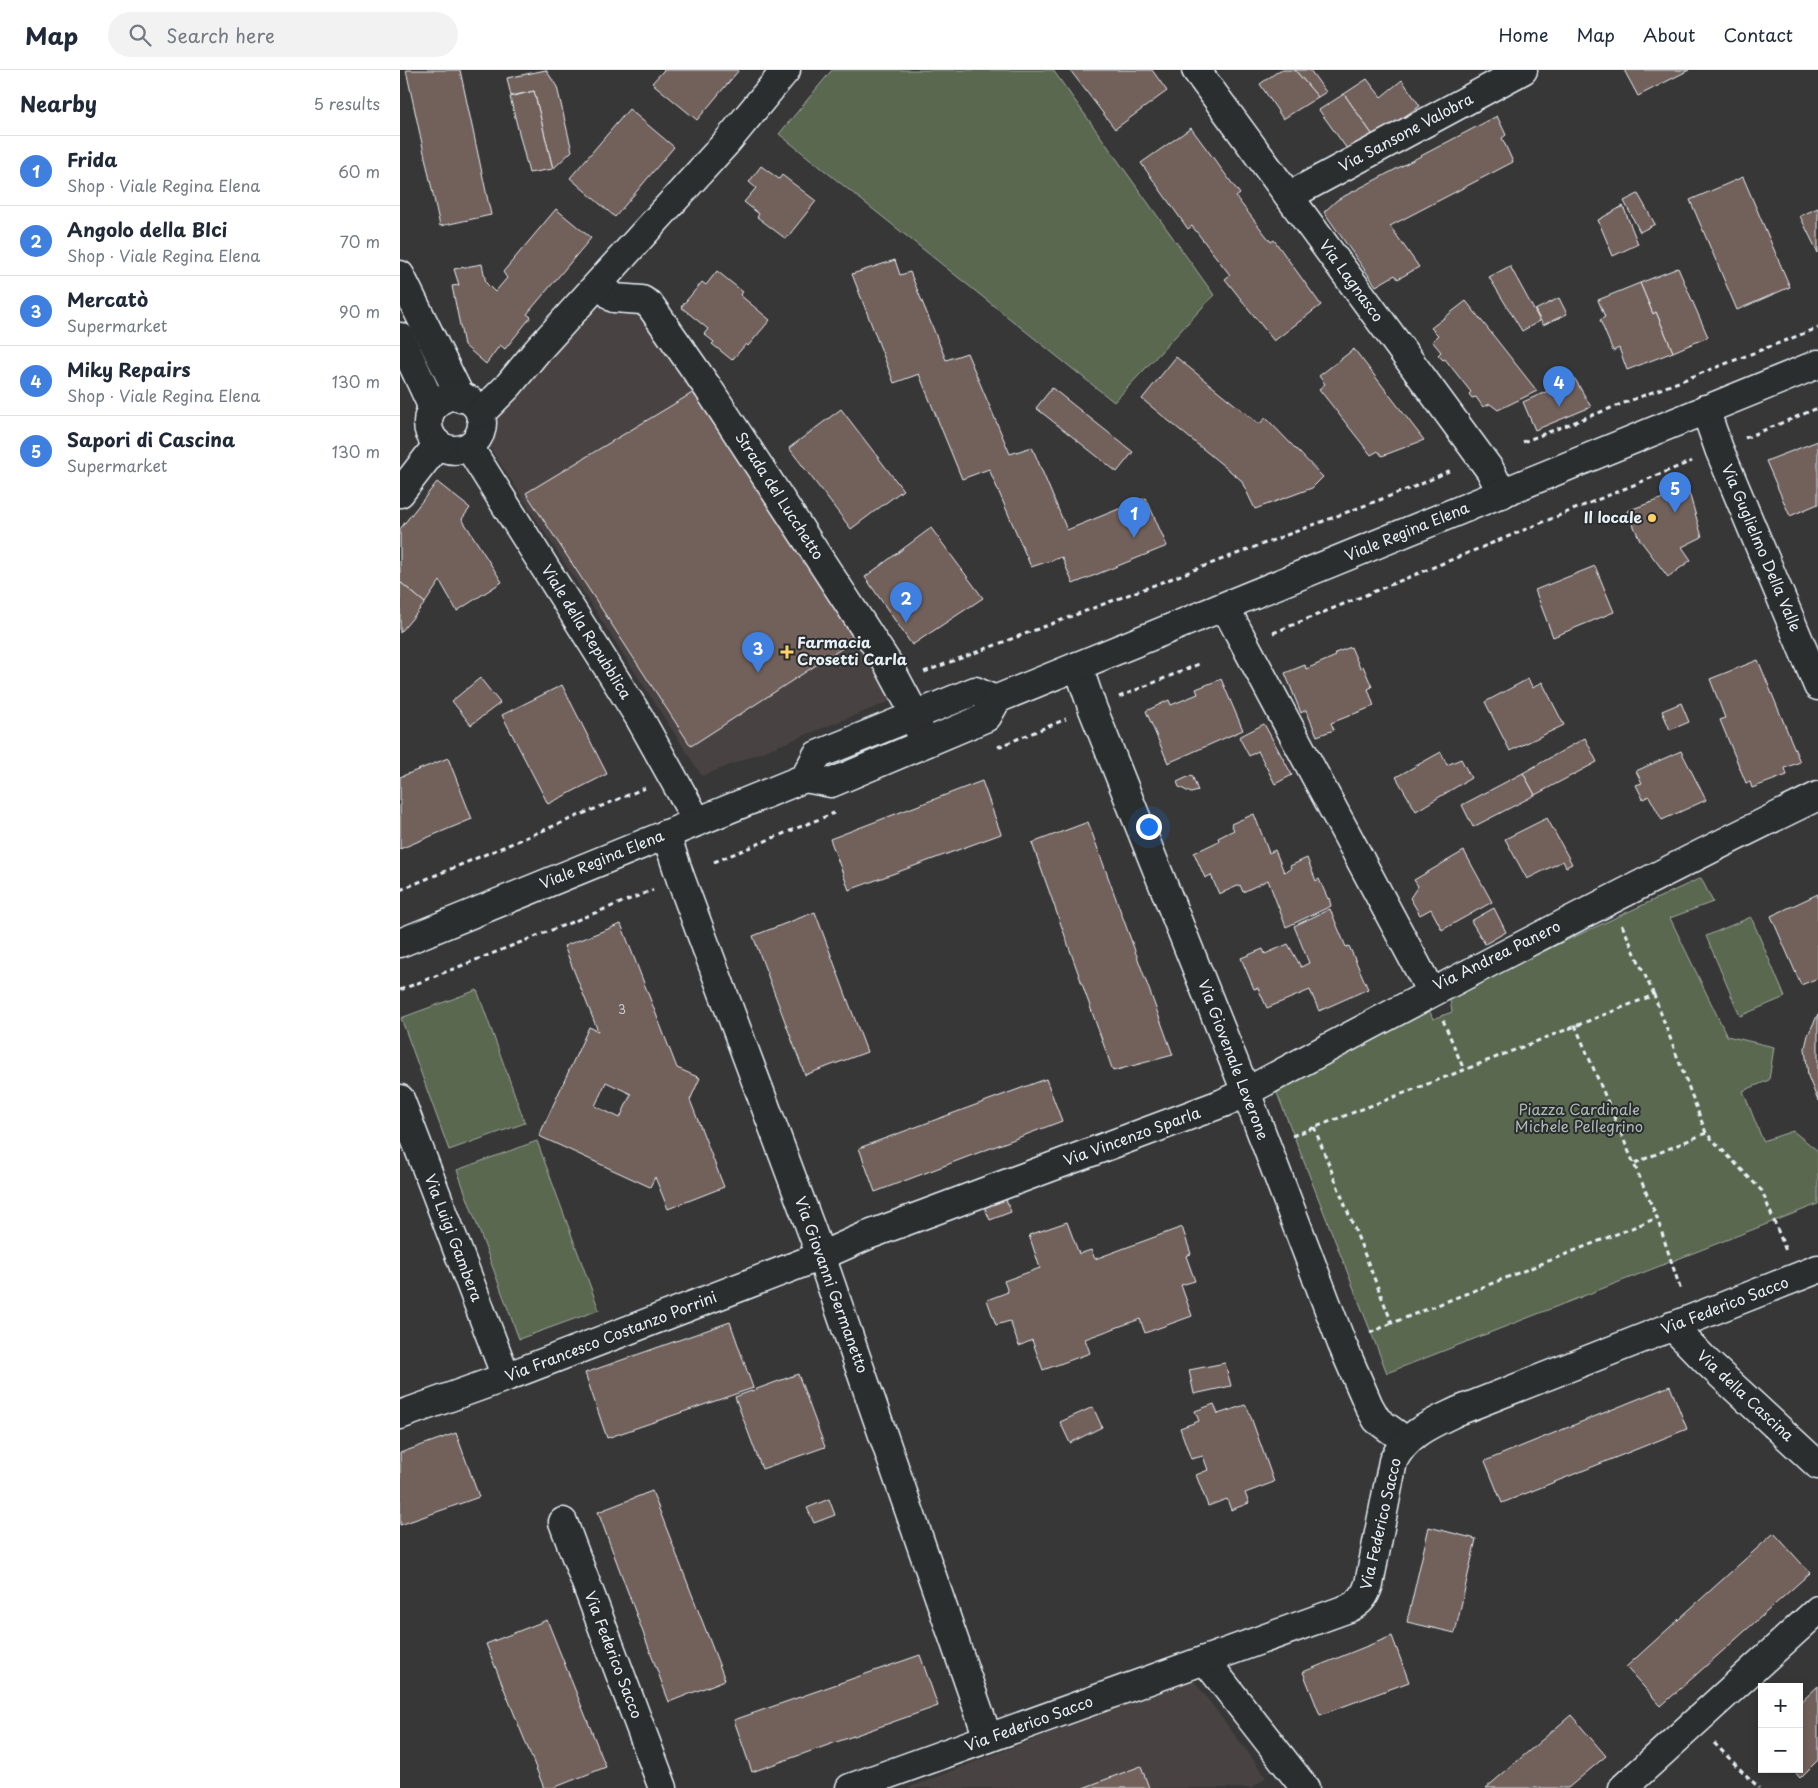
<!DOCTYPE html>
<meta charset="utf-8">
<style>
:root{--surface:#fff;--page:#f2f2f3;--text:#1f2937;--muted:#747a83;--line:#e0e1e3;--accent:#d93025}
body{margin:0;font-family:"Playpen Sans",sans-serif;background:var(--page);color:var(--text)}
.controls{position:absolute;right:15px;bottom:15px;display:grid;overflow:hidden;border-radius:0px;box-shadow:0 2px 8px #0003}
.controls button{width:45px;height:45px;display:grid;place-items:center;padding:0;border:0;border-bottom:1px solid var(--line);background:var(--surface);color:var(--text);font:25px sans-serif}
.you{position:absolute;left:748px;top:756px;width:18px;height:18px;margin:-12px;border:4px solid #fff;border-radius:50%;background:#1a73e8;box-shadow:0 0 0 8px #1a73e833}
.badge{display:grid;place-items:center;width:32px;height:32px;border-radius:50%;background:var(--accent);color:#fff;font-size:16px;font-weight:700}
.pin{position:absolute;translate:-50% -41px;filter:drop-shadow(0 1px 2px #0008)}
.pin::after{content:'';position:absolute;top:26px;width:18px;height:15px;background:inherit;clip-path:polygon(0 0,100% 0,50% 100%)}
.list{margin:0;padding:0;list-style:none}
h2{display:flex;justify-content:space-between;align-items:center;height:65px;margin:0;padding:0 20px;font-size:21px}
h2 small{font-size:16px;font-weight:400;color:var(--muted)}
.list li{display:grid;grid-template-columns:32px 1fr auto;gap:15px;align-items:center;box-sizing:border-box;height:70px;padding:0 20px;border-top:1px solid var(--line)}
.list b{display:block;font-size:19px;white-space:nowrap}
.list p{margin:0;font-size:16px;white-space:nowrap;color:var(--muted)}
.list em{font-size:16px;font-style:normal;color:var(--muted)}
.icon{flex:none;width:28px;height:28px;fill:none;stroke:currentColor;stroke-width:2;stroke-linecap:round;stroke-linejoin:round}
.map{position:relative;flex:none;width:1418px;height:1718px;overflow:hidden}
header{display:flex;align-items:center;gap:30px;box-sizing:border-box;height:70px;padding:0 25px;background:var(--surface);border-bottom:1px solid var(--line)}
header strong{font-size:24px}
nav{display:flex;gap:28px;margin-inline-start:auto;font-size:18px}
.search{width:350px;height:45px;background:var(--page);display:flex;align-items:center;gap:12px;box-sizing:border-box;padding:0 18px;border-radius:28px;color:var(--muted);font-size:19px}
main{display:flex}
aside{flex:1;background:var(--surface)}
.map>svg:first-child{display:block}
</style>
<header>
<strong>Map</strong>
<div class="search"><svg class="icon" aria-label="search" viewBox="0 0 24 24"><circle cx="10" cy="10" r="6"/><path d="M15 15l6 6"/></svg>Search here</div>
<nav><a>Home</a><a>Map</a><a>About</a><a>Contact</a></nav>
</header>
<main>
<aside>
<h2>Nearby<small>5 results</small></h2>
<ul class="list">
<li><span class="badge" style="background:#3f7fe0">1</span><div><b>Frida</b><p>Shop · Viale Regina Elena</p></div><em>60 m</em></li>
<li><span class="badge" style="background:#3f7fe0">2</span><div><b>Angolo della BIci</b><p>Shop · Viale Regina Elena</p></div><em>70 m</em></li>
<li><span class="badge" style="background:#3f7fe0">3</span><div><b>Mercatò</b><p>Supermarket</p></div><em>90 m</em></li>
<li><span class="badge" style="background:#3f7fe0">4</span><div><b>Miky Repairs</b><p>Shop · Viale Regina Elena</p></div><em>130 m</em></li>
<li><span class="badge" style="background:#3f7fe0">5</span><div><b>Sapori di Cascina</b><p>Supermarket</p></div><em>130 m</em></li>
</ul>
</aside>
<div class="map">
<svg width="1418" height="1718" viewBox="0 0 1418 1718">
<rect width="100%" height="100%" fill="#383737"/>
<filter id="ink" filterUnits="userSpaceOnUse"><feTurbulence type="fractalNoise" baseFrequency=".02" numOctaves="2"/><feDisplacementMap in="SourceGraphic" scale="10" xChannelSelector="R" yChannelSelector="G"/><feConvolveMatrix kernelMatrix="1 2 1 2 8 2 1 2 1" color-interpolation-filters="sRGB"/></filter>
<g filter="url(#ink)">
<g fill="#494342">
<path d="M204,230L241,241L501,627L302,706L80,362Z"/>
<path d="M792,1608L866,1707L852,1718H508Z"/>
</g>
<g fill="#5a6850" stroke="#a1aca4">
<path d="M432,0H653L814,225L714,332L379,64Z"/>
<path d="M1301,808L1313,832L1270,848L1327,966L1374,977L1369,1010L1343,1021L1363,1071L1393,1061L1418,1081V1134L987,1303L875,1018L1027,935L1033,949L1052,942L1049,925Z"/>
<path d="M1351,847L1385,927L1340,946L1306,866Z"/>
<path d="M77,920L125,1053L49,1080L1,948Z"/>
<path d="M137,1071L199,1240L119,1269L57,1100Z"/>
</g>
<g fill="#72605a" stroke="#e8f1f8" fill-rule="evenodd">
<path d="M6,0H60L91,145L40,156Z"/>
<path d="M146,0L157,17L172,81L153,99L134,21L111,26L107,8Z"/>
<path d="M264,0H339L297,50L252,13Z"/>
<path d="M670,0H752L767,21L715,59Z"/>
<path d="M880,0H895L918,27L883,49L860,14Z"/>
<path d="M895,0H910L926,22L918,27Z"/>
<path d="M1224,0H1289L1238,26Z"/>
<path d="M967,9L981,27L1002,10L1020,36L974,67L944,24Z"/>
<path d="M134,21L153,99L129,103L110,27Z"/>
<path d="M944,24L974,67L950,83L919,40Z"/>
<path d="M229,39L274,77L215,147L170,108Z"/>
<path d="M1097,46L1106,65L1102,68L1113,92L990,156L1019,197L998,209L995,205L976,216L924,142L937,130Z"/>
<path d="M791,58L840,124L836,127L871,172L874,170L921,235L874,271L825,209L830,205L792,156L788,159L741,93Z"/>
<path d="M361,96L379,109L382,105L416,131L386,169L357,147L359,144L344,132L356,118L349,112Z"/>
<path d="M1343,107L1390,217L1337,240L1290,130Z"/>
<path d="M1238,124L1255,154L1240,162L1224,131Z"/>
<path d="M1223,136L1238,174L1213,186L1198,150Z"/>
<path d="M1418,138V183L1400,146Z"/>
<path d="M156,139L191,168L127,244L131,247L105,279L100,275L86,294L64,275L52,216L59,215L54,199L82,194L86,213L95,222L107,208L103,202Z"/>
<path d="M495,190L500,205L510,202L546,290L567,283L610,384L632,377L667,460L746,428L767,476L673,514L662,487L631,497L589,399L562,409L519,304L494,313L452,204Z"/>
<path d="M1110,196L1140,251L1122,261L1089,207Z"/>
<path d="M1278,198L1308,267L1273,282L1256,242L1253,244L1240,213Z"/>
<path d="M317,201L343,222L340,225L370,250L348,276L346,274L332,290L312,274L314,272L304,264L308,259L281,237L302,212L306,215Z"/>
<path d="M1240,213L1253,244L1256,242L1273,282L1227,300L1219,278L1213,281L1200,250L1205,247L1198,230Z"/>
<path d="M1159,228L1167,244L1143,255L1135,240Z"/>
<path d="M1066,231L1137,321L1098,340L1090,334L1083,337L1076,327L1072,328L1069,324L1071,322L1045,289L1043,290L1038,285L1041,282L1032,271L1038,265L1031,258Z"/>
<path d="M954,279L1024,370L982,386L978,381L971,385L919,319L925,314L919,306Z"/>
<path d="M776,287L859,354L866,348L923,407L912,418L855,439L841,410L742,329Z"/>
<path d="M1175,309L1191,337L1135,360L1123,332Z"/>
<path d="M652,318L733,382L717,402L636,338Z"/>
<path d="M294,322L455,570L291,676L126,423Z"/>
<path d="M441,339L503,420L451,459L389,378Z"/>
<path d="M1418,371V434L1390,446L1366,391Z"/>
<path d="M37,412L70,438L62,449L102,512L57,541L40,511L25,533L0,512V459Z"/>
<path d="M1288,419L1302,467L1282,477L1291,490L1268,507L1240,470L1227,441Z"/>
<path d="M531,458L583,528L512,575L465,507Z"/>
<path d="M1195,496L1214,542L1153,567L1135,520Z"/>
<path d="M0,512L25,533L0,563Z"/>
<path d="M951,577L960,598L963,596L972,617L968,619L974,636L931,653L934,660L917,666L906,640L901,643L885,603L905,595L906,599L936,586L935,583Z"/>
<path d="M1358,590L1400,692L1385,698L1387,705L1352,718L1350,712L1346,713L1320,650L1325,648L1310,609Z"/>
<path d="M80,608L100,633L71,655L52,631Z"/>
<path d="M821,609L843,660L768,693L746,641L769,630L771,635L798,624L796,619Z"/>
<path d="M1128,609L1133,618L1142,612L1164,655L1110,681L1085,632Z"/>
<path d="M162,615L207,704L148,734L102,645Z"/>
<path d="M1281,633L1289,652L1270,660L1262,641Z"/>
<path d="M864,654L892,705L875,714L858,681L849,686L839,667Z"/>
<path d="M1185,668L1197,692L1135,725L1123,703Z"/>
<path d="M1281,681L1306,730L1262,750L1249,726L1243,729L1236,715L1242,713L1236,701Z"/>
<path d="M1041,682L1047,695L1061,689L1071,708L1016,741L996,707Z"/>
<path d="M48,688L72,749L0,779V707Z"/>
<path d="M1123,703L1135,725L1073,757L1062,735Z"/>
<path d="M792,705L798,721L791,723L779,717L777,712Z"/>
<path d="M582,711L601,764L449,820L430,769Z"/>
<path d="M854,744L869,783L875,780L884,802L891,799L890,796L907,788L916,811L919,809L928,829L929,828L931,836L886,857L868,810L843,822L840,815L819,824L811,805L805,808L794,783L819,771L818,768L834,760L831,754Z"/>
<path d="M1147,748L1172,794L1166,797L1163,791L1127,809L1105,769Z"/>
<path d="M688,752L773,985L713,1001L632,773Z"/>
<path d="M1064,781L1092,832L1042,860L1031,839L1020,845L1010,828L1018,816L1014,810Z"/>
<path d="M1418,824V908L1401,915L1371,846Z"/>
<path d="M1094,838L1106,862L1085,874L1071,851Z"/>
<path d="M930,839L946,877L949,876L968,919L919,941L910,920L867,938L858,918L854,919L841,888L863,879L865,884L888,874L901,897L909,893L894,856Z"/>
<path d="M415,842L467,982L405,1005L353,866Z"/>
<path d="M221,854L277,998L300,1008L290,1030L324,1117L268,1139L255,1107L250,1117L139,1066L189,957L198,961L164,876ZM206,1012L231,1024L220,1048L195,1036Z"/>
<path d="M1418,944V1031L1408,1006L1405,978L1408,965Z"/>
<path d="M646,1009L662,1051L475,1122L459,1078Z"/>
<path d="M605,1127L611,1142L590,1150L584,1136Z"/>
<path d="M667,1152L679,1184L691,1180L695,1189L782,1157L791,1184L786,1186L795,1211L781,1215L792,1246L745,1263L740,1249L685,1269L690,1283L643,1300L632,1270L619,1276L610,1251L596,1255L587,1230L608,1222L604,1211L640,1198L629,1165Z"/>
<path d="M330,1252L353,1318L207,1368L185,1303Z"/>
<path d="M825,1293L831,1316L794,1324L789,1300Z"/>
<path d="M398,1304L425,1377L362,1399L335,1327Z"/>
<path d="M1270,1316L1287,1359L1102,1433L1085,1391Z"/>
<path d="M814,1334L818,1344L845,1335L848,1339L874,1412L845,1423L849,1433L831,1440L827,1429L808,1436L796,1405L808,1400L803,1386L791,1389L780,1358L799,1351L795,1341Z"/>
<path d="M693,1337L702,1357L670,1373L660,1352Z"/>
<path d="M56,1363L79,1427L0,1455V1383Z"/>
<path d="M252,1421L325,1610L269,1632L198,1442Z"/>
<path d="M429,1429L435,1445L414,1453L407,1438Z"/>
<path d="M1029,1457L1076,1469L1055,1563L1007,1552Z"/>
<path d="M1374,1463L1410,1503L1261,1636L1226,1597Z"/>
<path d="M147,1550L206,1697L153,1718H144L86,1574Z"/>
<path d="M992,1566L1009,1612L920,1645L903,1602Z"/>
<path d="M520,1585L538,1636L352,1702L334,1650Z"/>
<path d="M1418,1616V1690L1400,1708L1392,1699H1399V1634Z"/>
<path d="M1171,1645L1206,1686L1168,1718H1086Z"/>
<path d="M741,1696L749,1718H683Z"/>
</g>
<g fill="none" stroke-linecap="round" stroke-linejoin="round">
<g stroke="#e8f1f8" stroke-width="31">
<g id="minor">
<path d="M796,0L1090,400L1102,424"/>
<path d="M889,126L1123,0"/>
<path d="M0,205L61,328"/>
<path d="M200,214L214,228L242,230L250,235L308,318L488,594L512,639L524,673"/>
<path d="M0,267L33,338"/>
<circle cx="55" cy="353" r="27"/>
<path d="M1305,339L1319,379L1418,616"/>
<path d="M80,344L108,316L137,281L326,73L386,0"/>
<path d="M69,377L239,647L297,751"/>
<path d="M0,423L38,374"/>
<path d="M825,537L1031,922"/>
<path d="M678,596L692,637L846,1022L942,1274L969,1336L977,1350L1006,1371"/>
<path d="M266,764L280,807L421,1186L588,1668"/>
<path d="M0,1029L106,1307"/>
<path d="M1272,1256L1307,1292L1418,1395"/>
<path d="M0,1345L106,1307L421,1186L466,1166L823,1033L846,1022C1035,920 1225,820 1418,726"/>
<path d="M163,1452L263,1718"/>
<path d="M805,1590L905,1718"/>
<path d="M450,1718L949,1538C961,1532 965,1526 969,1514L993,1391C1007,1363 1031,1354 1058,1341L1418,1199"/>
<path d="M1223,1718L1418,1540"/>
</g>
</g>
<g stroke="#e8f1f8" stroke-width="31">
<g id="major">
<path d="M405,708L417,685L575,621L595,630"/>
<path d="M0,873L395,712L405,708L431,713L587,647L597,629L1418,294"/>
</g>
</g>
<g stroke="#e8f1f8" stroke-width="3" stroke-dasharray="5 4" stroke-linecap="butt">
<path d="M1345,368L1418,338"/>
<path d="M1123,372L1418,258"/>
<path d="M873,563L1292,391"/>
<path d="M524,602L1019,415L1053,399"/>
<path d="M719,627L799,594"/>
<path d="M598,677L666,649"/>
<path d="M314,792L434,743"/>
<path d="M0,820L245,718"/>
<path d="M1222,855L1254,925"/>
<path d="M0,920L253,820"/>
<path d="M1043,950L1064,1000"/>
<path d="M1175,955L1257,1148L1281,1221"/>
<path d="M914,1057L992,1253L1257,1148"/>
<path d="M892,1066L1064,1000L1254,925L1306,1063L1362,1121L1386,1181"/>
<path d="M1235,1093L1306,1063"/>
<path d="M970,1263L992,1253"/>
<path d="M1314,1673L1359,1718"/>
</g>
<use href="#minor" stroke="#2a2d2e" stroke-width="28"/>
<use href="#major" stroke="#2a2d2e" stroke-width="28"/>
</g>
</g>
<g fill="#ffd166" stroke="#2a2d2e" stroke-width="2">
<circle cx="1252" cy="448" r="5"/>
<path d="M384.5 574.5h5v5h5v5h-5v5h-5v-5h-5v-5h5z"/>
</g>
<g text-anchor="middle" stroke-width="4" stroke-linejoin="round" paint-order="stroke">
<g font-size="12" fill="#cacdd0">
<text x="222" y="944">3</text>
</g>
<g font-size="15" fill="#e8f1f8" stroke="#2a2d2e">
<text transform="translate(1006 63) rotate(-28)" y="5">Via Sansone Valobra</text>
<text transform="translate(951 211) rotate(54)" y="5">Via Lagnasco</text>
<text transform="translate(379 426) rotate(57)" y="5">Strada del Lucchetto</text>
<text transform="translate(1007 462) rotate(-22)" y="5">Viale Regina Elena</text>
<text transform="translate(1361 478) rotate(67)" y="5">Via Guglielmo Della Valle</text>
<text transform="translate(186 562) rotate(58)" y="5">Viale della Repubblica</text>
<text transform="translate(202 790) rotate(-22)" y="5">Viale Regina Elena</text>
<text transform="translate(1097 886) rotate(-26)" y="5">Via Andrea Panero</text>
<text transform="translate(833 990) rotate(69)" y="5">Via Giovenale Leverone</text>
<text transform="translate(732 1067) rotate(-20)" y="5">Via Vincenzo Sparla</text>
<text transform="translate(53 1168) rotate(69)" y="5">Via Luigi Gambera</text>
<text transform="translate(431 1215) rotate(70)" y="5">Via Giovanni Germanetto</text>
<text transform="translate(1325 1236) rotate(-21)" y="5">Via Federico Sacco</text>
<text transform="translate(211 1267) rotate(-21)" y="5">Via Francesco Costanzo Porrini</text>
<text transform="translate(1345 1326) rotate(43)" y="5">Via della Cascina</text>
<text transform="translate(981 1454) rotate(-77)" y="5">Via Federico Sacco</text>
<text transform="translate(213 1585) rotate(69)" y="5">Via Federico Sacco</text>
<text transform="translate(629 1654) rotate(-20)" y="5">Via Federico Sacco</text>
</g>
<g font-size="15" font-weight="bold" fill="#e8f1f8" stroke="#2a2d2e" text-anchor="end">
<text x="1242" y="453">Il locale</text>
<text x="397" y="578" text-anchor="start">Farmacia<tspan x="397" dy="17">Crosetti Carla</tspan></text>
</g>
<g font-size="15" fill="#afbab5" stroke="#2a2d2e">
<text x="1179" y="1045">Piazza Cardinale<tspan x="1179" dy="17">Michele Pellegrino</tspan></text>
</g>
</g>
</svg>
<div class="controls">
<button>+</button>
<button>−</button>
</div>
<div class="you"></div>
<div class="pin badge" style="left:734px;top:468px;background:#3f7fe0">1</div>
<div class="pin badge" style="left:506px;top:553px;background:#3f7fe0">2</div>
<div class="pin badge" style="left:358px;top:603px;background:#3f7fe0">3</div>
<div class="pin badge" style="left:1159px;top:337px;background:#3f7fe0">4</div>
<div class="pin badge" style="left:1275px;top:443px;background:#3f7fe0">5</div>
</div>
</main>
